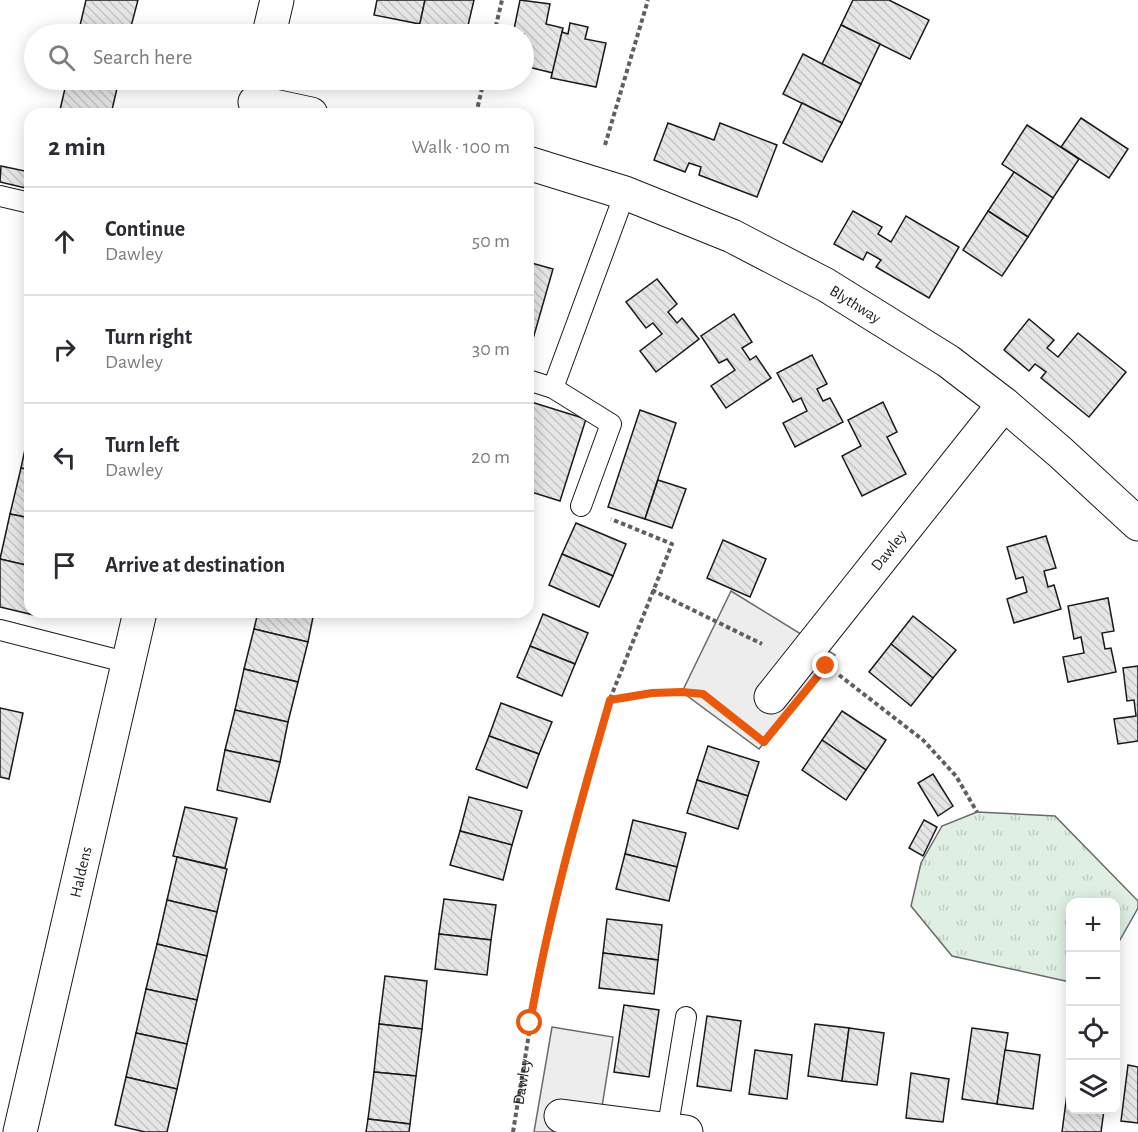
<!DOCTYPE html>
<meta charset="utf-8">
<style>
:root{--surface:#fff;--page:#f2f2f3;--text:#2b2b33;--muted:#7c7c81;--line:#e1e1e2}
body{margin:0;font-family:"Alegreya Sans",sans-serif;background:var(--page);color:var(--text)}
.controls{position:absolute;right:18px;bottom:18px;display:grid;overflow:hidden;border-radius:12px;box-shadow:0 3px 15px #0003}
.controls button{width:54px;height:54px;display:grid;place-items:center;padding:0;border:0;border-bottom:2px solid var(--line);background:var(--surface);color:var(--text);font:30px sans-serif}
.stop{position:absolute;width:18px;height:18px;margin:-14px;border:4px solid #ea580c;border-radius:50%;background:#fff}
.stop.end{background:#ea580c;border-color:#fff;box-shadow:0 2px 6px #0008}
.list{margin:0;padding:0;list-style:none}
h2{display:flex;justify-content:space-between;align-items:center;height:78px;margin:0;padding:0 24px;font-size:26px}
h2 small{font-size:20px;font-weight:400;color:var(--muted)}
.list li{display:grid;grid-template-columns:39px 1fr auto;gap:18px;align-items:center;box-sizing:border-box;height:108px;padding:0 24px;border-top:2px solid var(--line)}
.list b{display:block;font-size:22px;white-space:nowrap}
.list p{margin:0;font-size:20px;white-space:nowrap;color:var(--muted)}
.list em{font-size:20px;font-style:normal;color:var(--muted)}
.icon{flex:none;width:33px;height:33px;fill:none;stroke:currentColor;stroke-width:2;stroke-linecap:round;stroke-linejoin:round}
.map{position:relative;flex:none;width:1138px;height:1132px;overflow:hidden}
.search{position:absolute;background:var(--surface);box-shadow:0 3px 15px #0003;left:24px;top:24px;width:510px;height:66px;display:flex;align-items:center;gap:15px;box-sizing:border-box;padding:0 21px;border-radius:33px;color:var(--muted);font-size:22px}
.panel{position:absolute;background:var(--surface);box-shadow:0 3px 15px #0003;left:24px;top:108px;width:510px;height:510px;border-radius:18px}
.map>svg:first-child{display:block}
</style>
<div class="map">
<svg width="1138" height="1132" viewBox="0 0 1138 1132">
<defs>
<pattern id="park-tufts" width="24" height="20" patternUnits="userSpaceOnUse" patternTransform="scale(1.5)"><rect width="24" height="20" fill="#e0efe3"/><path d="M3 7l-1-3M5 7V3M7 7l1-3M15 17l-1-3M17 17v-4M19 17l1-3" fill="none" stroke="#c0ccc2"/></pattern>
<pattern id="building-back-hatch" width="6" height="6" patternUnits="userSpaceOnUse" patternTransform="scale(1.5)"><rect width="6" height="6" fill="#e6e6e6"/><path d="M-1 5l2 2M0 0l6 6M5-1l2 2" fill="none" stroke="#c5c5c5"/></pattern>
</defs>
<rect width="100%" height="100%" fill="#fff"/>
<path fill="url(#park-tufts)" stroke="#6a6a6a" stroke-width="1.5" d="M977,812L1055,816L1138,901V908L1116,947V902H1070V982L952,956L911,906L921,863L942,826Z"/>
<g fill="#ededed" stroke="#6a6a6a" stroke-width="1.5">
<path d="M731,591L835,655L759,749L682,692Z"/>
<path d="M552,1027L613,1037L598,1132H534Z"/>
</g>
<g fill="url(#building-back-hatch)" stroke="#1a1a1a" stroke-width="1.5">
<path d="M86,0H138L129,34H78Z"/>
<path d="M377,0H425L420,24L374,15Z"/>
<path d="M425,0H474L466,34H431L418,32Z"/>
<path d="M520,0L550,4L546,24L563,28L553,73L524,66V34H513Z"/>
<path d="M853,0H889L929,20L910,59L841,25Z"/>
<path d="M570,23L588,27L585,39L606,43L596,87L551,78L562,32L568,34Z"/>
<path d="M841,25L880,44L861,84L822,64Z"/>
<path d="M803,54L861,84L842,123L783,94Z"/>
<path d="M67,80H119L111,114H59Z"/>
<path d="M802,103L842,123L822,162L783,143Z"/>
<path d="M1081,118L1128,149L1109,178L1061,147Z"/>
<path d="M668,123L714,140L720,123L777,145L757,197L699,175L701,167L689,163L685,172L654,160Z"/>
<path d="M1027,125L1079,159L1053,198L1002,164Z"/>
<path d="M1,166L30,172V189L0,182Z"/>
<path d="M1014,172L1053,198L1028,237L988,211Z"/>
<path d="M853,211L882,227L878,234L891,242L906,216L959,247L929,298L876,267L881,260L867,252L863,260L834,244Z"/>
<path d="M988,211L1028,237L1002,276L963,250Z"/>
<path d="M528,262L553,269L533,339L528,338Z"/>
<path d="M657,279L677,304L668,312L677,323L682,318L699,339L656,372L640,351L662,334L653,323L646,328L626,302Z"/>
<path d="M734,314L752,342L742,348L750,360L756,356L771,378L726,408L711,386L735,370L727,359L719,363L701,336Z"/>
<path d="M1029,319L1054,340L1047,348L1058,357L1078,333L1126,372L1089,417L1041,378L1046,372L1035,364L1029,371L1004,350Z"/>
<path d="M812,355L827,384L817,389L823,401L830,398L843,422L795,447L783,423L807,411L801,398L793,402L777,373Z"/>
<path d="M528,401L586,419L560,501L528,491Z"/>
<path d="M883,402L897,432L887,437L906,474L862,496L842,456L861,446L848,420Z"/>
<path d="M640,410L676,423L645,519L608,507Z"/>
<path d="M30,426V470L21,468Z"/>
<path d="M21,468L30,470V518L10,514Z"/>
<path d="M658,480L686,489L672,528L645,519Z"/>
<path d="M10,514L30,518V566L0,559Z"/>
<path d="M576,523L626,544L613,576L562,554Z"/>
<path d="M1046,536L1056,568L1044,571L1048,587L1054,585L1061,609L1014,623L1007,599L1027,592L1023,577L1016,579L1007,547Z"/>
<path d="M723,540L766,559L750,597L707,578Z"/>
<path d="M562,554L613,576L599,607L549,585Z"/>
<path d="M0,559L30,566V612H39L38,616L0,607Z"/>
<path d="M1108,598L1114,631L1102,633L1105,649L1111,648L1116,672L1068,682L1063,657L1084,653L1081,637L1074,639L1068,606Z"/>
<path d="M258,612H314L308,642L254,629Z"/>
<path d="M543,614L588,633L575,664L530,646Z"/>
<path d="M913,616L956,650L933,678L891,644Z"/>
<path d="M254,629L308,642L298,682L244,669Z"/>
<path d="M891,644L933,678L911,706L869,672Z"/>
<path d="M530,646L575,664L562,696L517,677Z"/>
<path d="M1138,666V741L1118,744L1114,719L1136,716L1134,700L1127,701L1123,668Z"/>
<path d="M244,669L298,682L288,722L235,710Z"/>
<path d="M501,703L552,722L539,754L489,736Z"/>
<path d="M0,708L23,713L9,779L0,777Z"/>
<path d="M235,710L288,722L280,762L225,750Z"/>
<path d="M842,711L886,740L866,770L822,740Z"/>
<path d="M489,736L539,754L527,788L476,769Z"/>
<path d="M822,740L866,770L846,800L802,770Z"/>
<path d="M708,746L759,762L748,796L697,780Z"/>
<path d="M225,750L280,762L270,802L217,790Z"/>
<path d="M933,774L953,806L938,816L918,783Z"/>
<path d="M697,780L748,796L738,829L687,813Z"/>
<path d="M469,797L522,811L512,845L460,831Z"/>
<path d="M185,807L237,818L225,868L173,856Z"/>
<path d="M633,820L686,833L677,867L625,854Z"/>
<path d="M924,820L937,827L923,856L909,848Z"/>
<path d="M460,831L512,845L503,880L450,865Z"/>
<path d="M625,854L677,867L669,901L616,889Z"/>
<path d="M177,857L227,869L217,912L167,900Z"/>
<path d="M444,899L496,905L491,940L439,934Z"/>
<path d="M167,900L217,912L207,956L157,944Z"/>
<path d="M607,919L662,925L658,960L603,953Z"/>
<path d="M439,934L491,940L487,975L435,969Z"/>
<path d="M157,944L207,956L197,1000L146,989Z"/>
<path d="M603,953L658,960L654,994L599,988Z"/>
<path d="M385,976L427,981L422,1029L379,1024Z"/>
<path d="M146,989L197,1000L187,1044L136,1033Z"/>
<path d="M624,1005L659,1010L649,1077L614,1072Z"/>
<path d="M707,1016L741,1021L731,1091L697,1086Z"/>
<path d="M379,1024L422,1029L416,1076L374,1072Z"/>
<path d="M815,1024L849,1028L842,1081L808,1076Z"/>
<path d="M849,1028L884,1033L877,1085L842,1081Z"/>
<path d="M972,1028L1008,1033L997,1104L962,1099Z"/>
<path d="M136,1033L187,1044L177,1089L126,1077Z"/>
<path d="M755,1050L792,1055L787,1099L749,1094Z"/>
<path d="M1005,1050L1040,1055L1033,1109L997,1104Z"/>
<path d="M1128,1065L1138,1067V1123L1121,1121Z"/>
<path d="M374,1072L416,1076L410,1124L368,1119Z"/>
<path d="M911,1073L949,1079L943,1122L906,1118Z"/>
<path d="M126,1077L177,1089L167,1132H145L115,1125Z"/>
<path d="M1067,1094L1070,1095V1110H1104L1101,1132H1062Z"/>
<path d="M368,1119L410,1124L409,1132H366Z"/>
</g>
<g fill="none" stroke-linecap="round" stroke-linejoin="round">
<g stroke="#1a1a1a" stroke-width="22">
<g id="service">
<path d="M0,196L30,203"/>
<path d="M528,380L553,388L625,193"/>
<path d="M553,388L611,424L581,506"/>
<path d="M0,630L129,663"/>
<path d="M667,1132L686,1017"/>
</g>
</g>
<g stroke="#1a1a1a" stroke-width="35">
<g id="minor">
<path d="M269,34L277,0"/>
<path d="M255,102L311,114"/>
<path id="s2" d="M528,163L625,193L732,236L826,285L948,361L1004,404L1060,452L1138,524"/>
<path id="s3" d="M771,697L1004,404"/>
<path d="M561,1116L686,1132"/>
<path id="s4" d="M20,1132L140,612"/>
</g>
</g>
<g stroke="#5f5f5f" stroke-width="4" stroke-dasharray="4.5 3" stroke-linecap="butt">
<path d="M494,34L502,0"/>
<path d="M476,114L484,80"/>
<path d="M605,145L648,0"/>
<path d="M652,590L762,644"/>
<path d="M839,675L923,740L956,776L977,812"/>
<path d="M610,699L672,544L611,519"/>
<path d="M753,733L764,742L769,736"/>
<path id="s1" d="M513,1132L542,954L572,831L610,700C631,696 684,686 703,694C712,698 731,716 740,723"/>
</g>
<use href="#service" stroke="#fff" stroke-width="20"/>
<use href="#minor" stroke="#fff" stroke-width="33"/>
</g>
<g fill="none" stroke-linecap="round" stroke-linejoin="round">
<path stroke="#ea580c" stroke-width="8" d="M530,1023C549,913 579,807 610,700L652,693L682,692L703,694L764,742L826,666"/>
</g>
<g text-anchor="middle" stroke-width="4.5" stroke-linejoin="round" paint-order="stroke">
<g font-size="16" fill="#1a1a1a" stroke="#fff">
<text dy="6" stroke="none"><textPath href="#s2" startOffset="358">Blythway</textPath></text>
<text dy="6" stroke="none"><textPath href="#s3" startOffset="188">Dawley</textPath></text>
<text dy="6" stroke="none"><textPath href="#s4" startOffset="267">Haldens</textPath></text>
<text dy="6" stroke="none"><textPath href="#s1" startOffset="51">Dawley</textPath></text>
</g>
</g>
</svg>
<div class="controls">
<button>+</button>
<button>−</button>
<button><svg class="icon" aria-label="locate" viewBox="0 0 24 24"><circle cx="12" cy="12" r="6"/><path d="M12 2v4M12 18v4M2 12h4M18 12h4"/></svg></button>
<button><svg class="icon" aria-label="layers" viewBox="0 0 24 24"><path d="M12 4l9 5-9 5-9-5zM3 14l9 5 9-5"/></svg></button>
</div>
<div class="stop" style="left:530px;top:1023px"></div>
<div class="stop end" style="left:826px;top:666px"></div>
<div class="search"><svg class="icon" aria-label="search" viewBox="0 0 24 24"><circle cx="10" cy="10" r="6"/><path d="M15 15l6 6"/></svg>Search here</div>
<section class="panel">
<h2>2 min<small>Walk · 100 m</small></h2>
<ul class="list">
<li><svg class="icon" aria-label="ahead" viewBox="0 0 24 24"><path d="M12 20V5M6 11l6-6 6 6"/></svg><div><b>Continue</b><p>Dawley</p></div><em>50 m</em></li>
<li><svg class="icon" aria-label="right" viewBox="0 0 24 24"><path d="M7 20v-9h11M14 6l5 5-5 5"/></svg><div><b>Turn right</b><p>Dawley</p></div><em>30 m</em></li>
<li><svg class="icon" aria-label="left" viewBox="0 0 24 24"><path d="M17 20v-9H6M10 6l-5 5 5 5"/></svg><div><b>Turn left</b><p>Dawley</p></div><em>20 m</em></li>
<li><svg class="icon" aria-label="arrive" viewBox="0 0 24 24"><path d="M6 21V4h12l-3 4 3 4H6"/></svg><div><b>Arrive at destination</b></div></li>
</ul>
</section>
</div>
